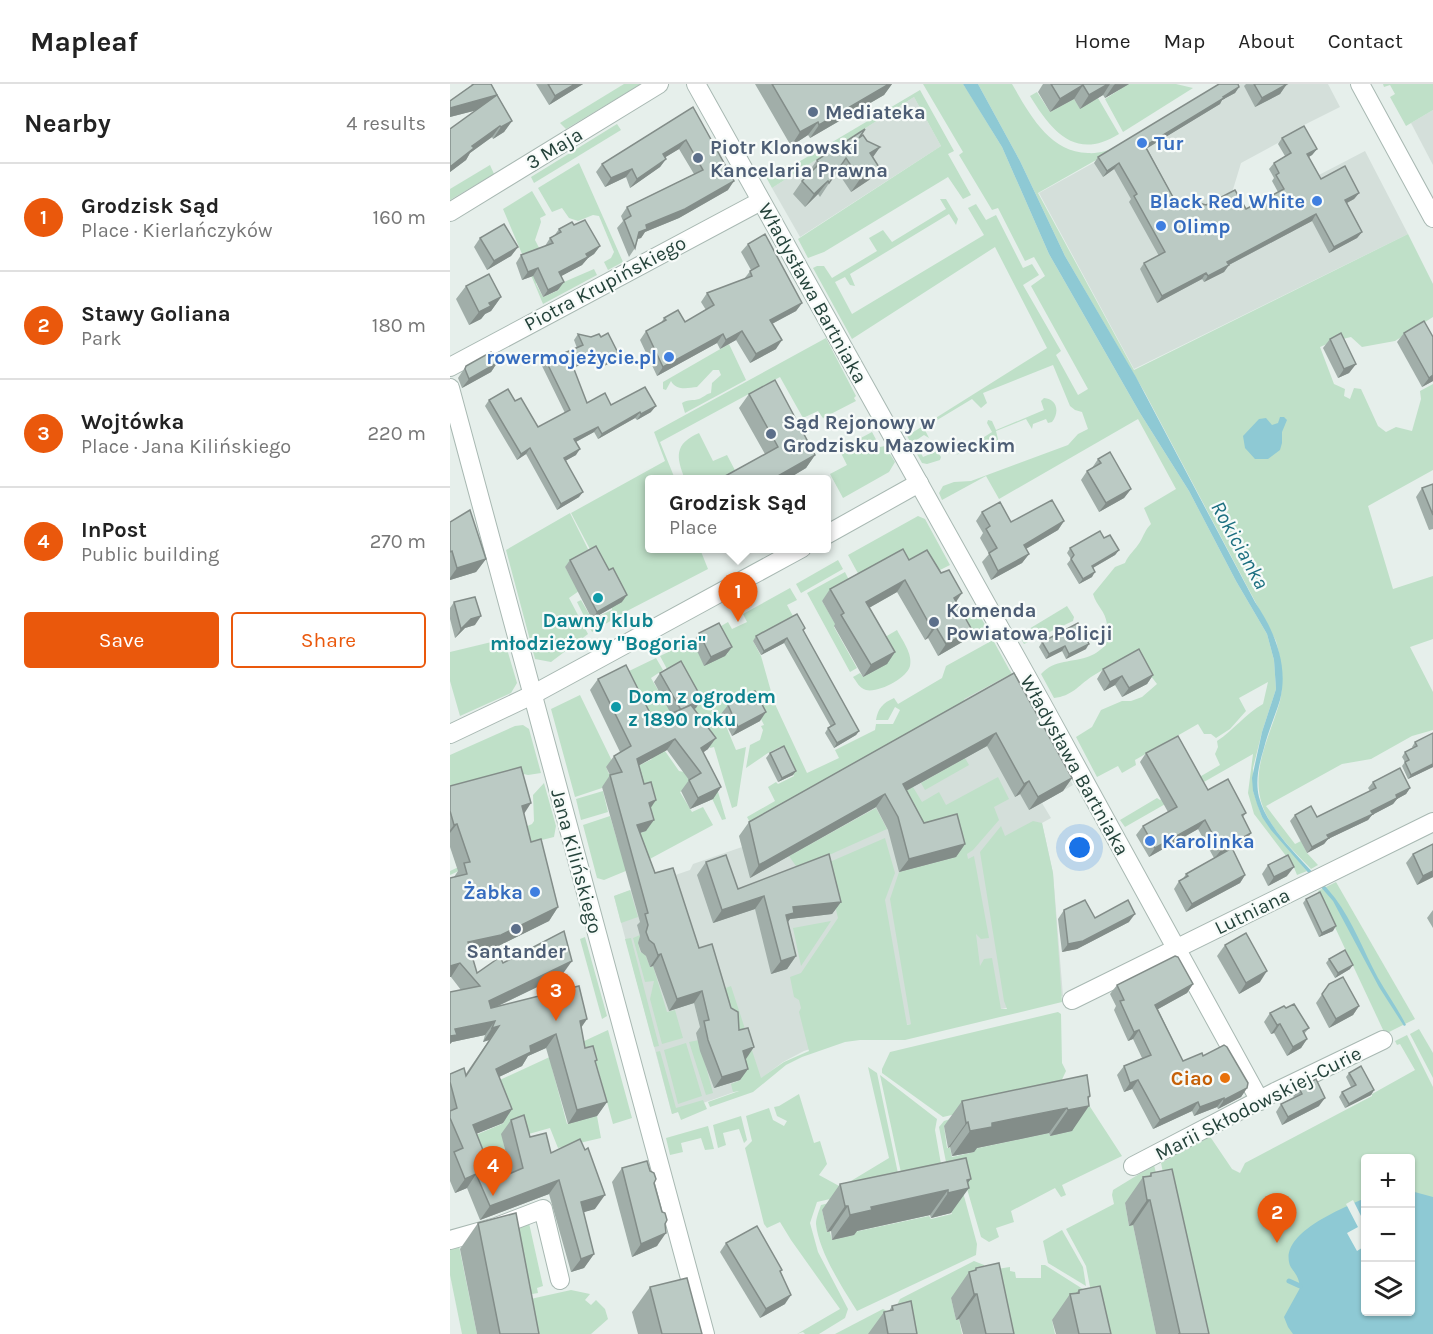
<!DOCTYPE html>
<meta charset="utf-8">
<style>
:root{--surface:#fff;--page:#f2f2f2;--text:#222;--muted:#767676;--line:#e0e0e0;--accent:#ea580c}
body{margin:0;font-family:Karla,sans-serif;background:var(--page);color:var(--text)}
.controls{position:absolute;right:18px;bottom:18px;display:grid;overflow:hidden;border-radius:6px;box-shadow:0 2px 4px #0004}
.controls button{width:54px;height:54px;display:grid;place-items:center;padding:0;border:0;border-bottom:2px solid var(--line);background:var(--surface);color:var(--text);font:30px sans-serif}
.you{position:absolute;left:630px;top:764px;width:21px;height:21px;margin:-15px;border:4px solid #fff;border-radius:50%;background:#1a73e8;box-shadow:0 0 0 9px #1a73e833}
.badge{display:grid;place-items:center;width:39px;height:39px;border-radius:50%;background:var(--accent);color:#fff;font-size:20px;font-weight:700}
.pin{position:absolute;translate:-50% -50px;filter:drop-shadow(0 2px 3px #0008)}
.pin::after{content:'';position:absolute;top:32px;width:21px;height:18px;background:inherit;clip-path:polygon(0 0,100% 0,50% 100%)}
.popup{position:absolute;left:195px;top:391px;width:186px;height:78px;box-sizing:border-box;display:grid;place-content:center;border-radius:6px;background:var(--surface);filter:drop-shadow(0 2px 4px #0005);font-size:20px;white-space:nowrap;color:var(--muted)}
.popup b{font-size:22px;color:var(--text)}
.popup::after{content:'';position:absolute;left:50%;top:100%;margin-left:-12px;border:12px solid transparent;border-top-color:var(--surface)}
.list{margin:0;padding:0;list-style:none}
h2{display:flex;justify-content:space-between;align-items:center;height:78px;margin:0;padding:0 24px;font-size:26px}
h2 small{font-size:20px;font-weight:400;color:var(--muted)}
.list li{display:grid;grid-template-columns:39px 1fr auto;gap:18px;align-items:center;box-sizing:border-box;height:108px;padding:0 24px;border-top:2px solid var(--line)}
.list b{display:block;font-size:22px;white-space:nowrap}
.list p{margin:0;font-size:20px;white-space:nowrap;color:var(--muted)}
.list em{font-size:20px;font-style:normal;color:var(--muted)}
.actions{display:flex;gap:12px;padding:18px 24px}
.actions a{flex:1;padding:14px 0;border:2px solid var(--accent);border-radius:6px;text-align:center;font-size:21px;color:var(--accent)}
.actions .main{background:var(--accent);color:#fff}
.icon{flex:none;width:33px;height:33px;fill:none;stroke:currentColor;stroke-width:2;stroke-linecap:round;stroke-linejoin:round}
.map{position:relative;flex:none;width:983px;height:1250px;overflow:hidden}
header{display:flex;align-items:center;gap:36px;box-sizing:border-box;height:84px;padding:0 30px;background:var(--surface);border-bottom:2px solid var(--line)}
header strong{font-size:28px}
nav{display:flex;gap:33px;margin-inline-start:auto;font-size:21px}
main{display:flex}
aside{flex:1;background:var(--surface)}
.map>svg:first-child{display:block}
</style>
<header>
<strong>Mapleaf</strong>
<nav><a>Home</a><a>Map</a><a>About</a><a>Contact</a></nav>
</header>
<main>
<aside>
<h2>Nearby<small>4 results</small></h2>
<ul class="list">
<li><span class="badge">1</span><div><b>Grodzisk Sąd</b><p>Place · Kierlańczyków</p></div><em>160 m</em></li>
<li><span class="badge">2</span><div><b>Stawy Goliana</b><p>Park</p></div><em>180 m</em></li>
<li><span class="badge">3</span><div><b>Wojtówka</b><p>Place · Jana Kilińskiego</p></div><em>220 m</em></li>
<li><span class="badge">4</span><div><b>InPost</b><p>Public building</p></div><em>270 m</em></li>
</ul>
<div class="actions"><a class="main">Save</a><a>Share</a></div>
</aside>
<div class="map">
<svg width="983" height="1250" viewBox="0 0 983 1250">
<rect width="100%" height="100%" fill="#e6efeb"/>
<g fill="#d4dfda">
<path d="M775,0H878L890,23L852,42L854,45L791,79L781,112L792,131L915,67L958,150L684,285L589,109L645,78Z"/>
<path d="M464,13L491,62L350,153L322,104Z"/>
<path d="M983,26V81L961,39Z"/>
<path d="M560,586L623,701L592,719L601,734L592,739L603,789L613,912L551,925L414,948L354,967L333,978L301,1002L222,1030L164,812L240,786L243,780L292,763L289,752L303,744L298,733Z"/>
</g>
<g fill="#bfe0c8" fill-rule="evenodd">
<path d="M174,0H191L116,45L110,39Z"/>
<path d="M473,0H513L517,6L552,63L599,170L690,329L739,407L786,497L817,550L824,576L826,605L812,648L803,684V707L812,733L857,787L847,791L843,781L804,730L798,709L803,670L675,743L670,736L707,714L710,716L770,681L765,670L768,663L767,657C784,646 795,630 813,620L818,598L789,614L796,627L780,645L766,654L761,650H754L748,640L685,676L686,681L672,689L668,682L647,693L626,653L642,643L651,626L672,617H681L692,613L707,600L684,570C670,577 655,584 641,593C628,602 622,612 604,614L591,590C605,575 622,579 640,572C646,570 651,565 656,561L648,551L657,540C655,526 647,523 643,510L665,483L675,479C679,470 685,466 690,458C694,451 695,446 701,440L694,424L726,405L688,335L549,415L536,392L492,416L489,409L493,402L504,398L521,397L618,361L628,350L638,345L632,328L625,326L620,322L603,281L533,309L537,319L531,324L522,315L474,344L479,354L474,351L465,357L473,373L487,367L491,373L490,376L477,380L472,379L457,352L597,264L545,163L402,255L363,184L367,182H374L382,194L427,167L419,154L433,146L442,158L496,125L490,115H496L508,135L506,141L499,130L400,190L405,202L400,201L395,193L385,198L402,230L534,151L518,124L526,120L536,136L546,131L573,184L582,180L589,191L573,201L611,267L606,271L628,311L638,305L581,202L595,192L584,173L575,177L548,124L542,126L509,71L513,68Z"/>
<path d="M528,0H562C579,29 599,68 638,69C648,70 659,66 669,63L588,109L684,286L958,150L983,200V233L945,257L912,263L901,253L884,257L870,263L884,300L895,305L894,312L900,315L904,304L911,305L928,342L936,348L946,343L962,347L971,315L970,307L983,300V386L918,422L943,505L983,492V555L960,563L983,608V646L962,652L921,675L892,680L816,722L845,760L851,757L857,769L868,781L861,785C846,769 827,752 817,732C796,692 819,656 830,617C834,598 831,575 826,557L695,309L615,172L570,77Z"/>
<path d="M672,0H726L743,4L673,48L655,15L669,6L668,3Z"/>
<path d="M933,0H983V26L956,42L940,13L945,10L940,1L934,3Z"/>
<path d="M470,6L504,67L498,70L521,111L513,115L498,93L374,168L358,174L348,155L491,62L464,13L322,104L316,93L323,89L325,92Z"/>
<path d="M587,8L600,28L624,15L630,24L648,14L669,50C626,77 602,48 580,12Z"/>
<path d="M167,40L171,46L84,99L81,93Z"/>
<path d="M129,79L173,178L158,186L154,178L161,174L164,168L149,132L143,131L128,137L119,134L112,124L102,128L88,104Z"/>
<path d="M40,81L44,90L0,116V105Z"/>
<path d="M82,107L96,131L90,134L91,138L85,156L99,183L75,177L53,125Z"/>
<path d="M144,185L147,191L93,220L81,191L88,188L86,200L93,213L109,206L107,201Z"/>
<path d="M376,254L406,312L404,314L406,317L373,334L368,327L353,334L330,293L210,358L225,395L200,396V464L250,465L258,485L177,527L142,548L127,518L131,516L142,535L162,526L154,492L121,429L215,377L204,348Z"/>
<path d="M279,260L296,296L235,329L232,319C238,315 243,317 249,315C254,313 256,310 261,309L262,299L271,291L269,286H263L247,303C238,304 226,307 221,297L216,306L213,305V298Z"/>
<path d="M594,314C607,315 610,328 602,338L598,339L596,335L583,340L582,345L576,335L546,347L549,359L547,360L543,355L506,371L542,348L537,339L538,336L542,337L546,346L594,326L591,317Z"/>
<path d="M422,348L430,363L435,362L445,378L439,388L393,414L380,390L397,381L390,367L392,364Z"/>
<path d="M249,349L263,377L277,371L288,392L282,395H235C226,373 224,360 249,349Z"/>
<path d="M120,429L140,469L115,483L129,507L119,514L138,550L101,578L85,575L56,466Z"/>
<path d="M468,432L475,435L500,481L478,492L449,483L411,495L398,471Z"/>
<path d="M388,476L393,485L351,509L346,500Z"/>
<path d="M395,488L401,500L372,517L386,541L384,543L407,584L400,588L357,509Z"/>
<path d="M340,504L347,516L337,521L344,534L303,557L311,572L324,618L357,689L389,674L385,666L425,646L426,640H443L450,626L445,623L438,636H426C428,624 433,619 444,614L448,620L492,594L496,582L543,556L565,596L563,597L559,591L514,615L516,620L303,744L297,733L325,717L318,703L326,698L328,700L344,692L330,663L318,669L296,684L300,661L310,656L313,646L311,642L314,641L301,615L271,630L286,666L296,663L287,722L282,724L264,663L260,664L245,644L215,667L229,687L234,688L254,674L259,677L276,735L272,736L253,695L230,708L242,728L253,723L263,741L183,784L154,796L147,794L133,741L160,732L167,756L196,747L152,702V704L125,713L101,625L130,611L163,679L156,683L159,690L188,682L202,675L177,588L206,574L213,586L201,594L225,635L217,585L210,572L264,546L279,572L266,545L278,538L282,545L297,538L293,530Z"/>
<path d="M524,522L537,544L514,557L502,535Z"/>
<path d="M617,522L624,533L623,537L574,560L569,551Z"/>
<path d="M447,546C452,556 463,570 460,582C457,594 429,609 416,606C409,604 407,598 403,593L410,589L413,593L425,559Z"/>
<path d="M54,555L67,599L61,609L10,632L0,597V568Z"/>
<path d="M73,641L79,645L91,689L78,691L60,687L0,702V671L65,642Z"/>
<path d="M515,674L519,681L475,706L471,699Z"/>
<path d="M548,693L559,715L544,723L549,736L523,766L517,770L518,775L524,772L539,854L531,855L526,850L530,882L534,875L542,874L551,925H557L554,917L530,768L551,742L555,752L583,737L592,739L603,789L612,918L455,956H410L395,958L352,973L336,981L303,1008L260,1023L258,1018L289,1007L283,1008L281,1000L291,996L286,978L296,974L290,955L265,908L281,902L311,994L334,978L359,967L349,928L351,924L349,916L344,913L340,893L351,889L388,834L375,780L435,754L445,789L435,816L457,941L461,940L440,815L449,788L506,773L498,744L465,752L444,714L463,703L472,718L489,708L496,721Z"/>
<path d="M94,699L106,742L104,753L59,764L0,791V787L43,767L66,747L82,740L84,737L83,711Z"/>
<path d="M153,707L158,728L131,736L126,715Z"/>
<path d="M426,724L437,745L348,785L339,772Z"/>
<path d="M886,798L965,935L935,950L868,807Z"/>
<path d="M180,806L188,833L171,839L164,812Z"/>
<path d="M381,837L351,882L343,844Z"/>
<path d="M190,851L191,855L188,859L190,868L195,870L200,883L203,882L217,928L225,926L233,954L212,960L200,915L204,897L195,898L183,854Z"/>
<path d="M135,853L157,932L152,935L130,855Z"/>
<path d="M181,854L209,962L204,963L175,855Z"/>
<path d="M608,928L611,930L612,979L616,987L608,1004L601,1008L493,1033L432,989V985L440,968Z"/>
<path d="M969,945L983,969V994L960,950Z"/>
<path d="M158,946L182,1034L163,1040L148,985L138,988L102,984L117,1040L147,1032L151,1054L108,1064L100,1044L68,1053L52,1050L57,1078L44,1081L47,1092L44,1099L0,1079V1062L54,1039L42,1012L0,1019Z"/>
<path d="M957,951L983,1003V1250H747L711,1079L722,1073V1068L759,1051L782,1085L790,1089L795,1079L922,1012V1010L965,986L950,960L947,961L945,957ZM916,1074H960V1228H916Z"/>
<path d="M249,956L263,1009L256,1011L239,958Z"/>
<path d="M236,959L252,1012L228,1020L214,966Z"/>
<path d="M210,967L226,1024L253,1016L257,1025L231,1036L228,1028L222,1030L206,968Z"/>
<path d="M418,983L427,989L450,1099L367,1118L360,1139L368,1168L398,1225L395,1234L369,1250H355L353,1248L347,1250L390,1225L341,1156L330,1138L317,1144L314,1140L295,1064L302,1057L296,1032L319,1024L323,1036L334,1042L337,1037L327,1032L324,1023L329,1022L349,1010L364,1059L370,1057L377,1080L369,1091L391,1103L439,1074Z"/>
<path d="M430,991L487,1035L485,1046L491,1080L453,1098Z"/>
<path d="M622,995L672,1072L612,1101L616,1111L611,1113L605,1104L561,1127L564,1138L546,1144L549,1153L539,1158L531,1153L515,1098L496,1078L489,1043L494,1037L507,1033L508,1039L494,1042L497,1064H500L502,1073L524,1068V1065L599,1049L600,1052L622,1047Z"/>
<path d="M291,1032L297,1056L294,1059L289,1045L273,1049L276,1061L268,1064L263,1041Z"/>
<path d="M258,1042L264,1065L255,1066L251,1054L231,1059L233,1068L220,1071L216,1054Z"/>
<path d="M704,1081L714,1121L675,1119L679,1142L683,1141L706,1250H649L636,1182L616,1145L664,1120L662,1111L663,1106Z"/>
<path d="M511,1101L527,1160L526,1171L407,1227C392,1203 369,1168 366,1140C366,1134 369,1127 371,1121L391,1116L392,1121L372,1126L377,1148H380L382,1156L404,1151V1148L479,1132L481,1135L502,1130L500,1121Z"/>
<path d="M79,1139L93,1202L87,1204L88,1209L76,1211L60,1147Z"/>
<path d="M612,1146L633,1183L636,1202L598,1179L593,1157Z"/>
<path d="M9,1162L27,1250H12L0,1191V1163Z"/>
<path d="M524,1177L534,1181L541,1217L509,1212L501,1214L506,1236L509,1235L512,1250H455L448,1219L450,1215Z"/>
<path d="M591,1181H595L636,1207L611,1234L602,1236L605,1250H553L547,1185L560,1183V1187L565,1188L566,1194H591Z"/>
<path d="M121,1206L140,1210L135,1216L141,1221L146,1216L155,1225L158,1235L141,1250H80L76,1216Z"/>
<path d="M433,1225L445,1231L425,1250H385Z"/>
</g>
<g fill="#8ec9d4">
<path d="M513,0H528L570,77L615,172L686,293L805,518C824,546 839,581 830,616C825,632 818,648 814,664C809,680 805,697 809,713C818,749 862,784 885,814C903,838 914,868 928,894C937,910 948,925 956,941L954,942L929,903L883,817L821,746L812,733L807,720L803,707L802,694L812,648L826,605L824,576L817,550L786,497L739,407L690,329L599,170L552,63Z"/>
<path d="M830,333H834L837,336L832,348V359L830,366L818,375H805L795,364L793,352L809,335L816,334L822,341L828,339Z"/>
<path d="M961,1107L983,1113V1250H843L838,1243L834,1233L850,1204C849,1189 840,1186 839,1178C833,1147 894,1124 915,1114L916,1228H960Z"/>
</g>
<path fill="#e6efeb" d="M903,1116L915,1140V1162L907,1167L897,1149L908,1143L896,1120Z"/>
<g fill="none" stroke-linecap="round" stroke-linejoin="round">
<path stroke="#8ec9d4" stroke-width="5" d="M839,1197L850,1202"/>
<g stroke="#a8b8b2" stroke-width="20">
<g id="minor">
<path d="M246,0L591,618L810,1017"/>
<path d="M910,0L983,134"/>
<path d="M0,128L209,0"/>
<path d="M0,283L311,117"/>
<path d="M0,304L255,1250"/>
<path d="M376,451L469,399"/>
<path d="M0,650L82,611L352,464"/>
<path d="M622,916L983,738"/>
<path d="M683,1082L827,1007L933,956"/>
<path d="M0,1156L46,1143L93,1125L110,1196"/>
</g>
</g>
<use href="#minor" stroke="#fff" stroke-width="18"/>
</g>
<g fill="#a1aea9">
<path d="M21,0H41L62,37L54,48L43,55L42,53L20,69L16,76L0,88V45L27,26L0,33V17L22,1Z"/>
<path d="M86,0H133L99,21Z"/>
<path d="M305,0H442L434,11L360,54L358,51L341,62Z"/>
<path d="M593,0H679L655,14L653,11L630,25L624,15L600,28L588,8Z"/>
<path d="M796,0H836L830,10L805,23L794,2Z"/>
<path d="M789,3L785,9L772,16L770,20L697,64L729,124L756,121L796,125L828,108L822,97L824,94L819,85L824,79L835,72L828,60L832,54L867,65L862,71L859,73L871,95L909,109L904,115L897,119L912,148L907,154L879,169L862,137L779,181L774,188L754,198L752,195L707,219L690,185L694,179L709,172L679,118L681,115L664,85L653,93L644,79L648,73Z"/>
<path d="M243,23L278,106L229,134L195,148L191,154L188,155L185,164L179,173L167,144L173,137L171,132L177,123L244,90L229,65L215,73L216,75L210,83L180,104L176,93L155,103L146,88L152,80Z"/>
<path d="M409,54L430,63L423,73L429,83L419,96L401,108L387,87L370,113L368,110L355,123L343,110L352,97L358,90V89L367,76Z"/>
<path d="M124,141L150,162L144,170L138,174L132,181L111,192L108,206L93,213L83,192L72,196L66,179L71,171L95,162L100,154L104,152L109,145Z"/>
<path d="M30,154L68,163L61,172L37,186L24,163Z"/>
<path d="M298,160L352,219L346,227L322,240L326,265L300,279L286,256L270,265L267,259L207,292L190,256L196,247L211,239L214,234L235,238L256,226L251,218L257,209L294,195L301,186L291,168Z"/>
<path d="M16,202L51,213L41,227L35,230L31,235L19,241L6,215Z"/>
<path d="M954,249L983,297L972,303L947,258Z"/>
<path d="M128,250L165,277L147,285L142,276L123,284L137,319L161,321L201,328L187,336L185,334L148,355L144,348L126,358V371L116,376L129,413L107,426L76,370L67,376L35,322L39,316L65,317L88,343L115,329L92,282L96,277L127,264L124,256Z"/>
<path d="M880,255L906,280L899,289L888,294L873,264Z"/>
<path d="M47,279L41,288L12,304L8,294L16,282Z"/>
<path d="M299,310L365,371L356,384L336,396H268L315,370L289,324Z"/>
<path d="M648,375L681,405L674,414L649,428L631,396L637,387L642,384Z"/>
<path d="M983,400V445L979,446L966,413L972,404Z"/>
<path d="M532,428L561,438L614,437L608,446L576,465L579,470L572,479L541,496L532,478L539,470L530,454L533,449L526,437Z"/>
<path d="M0,438L36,475L26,488L0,496Z"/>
<path d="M654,454L669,466L665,471L643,484L642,493L629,500L617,480L621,475L617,469L620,464Z"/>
<path d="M120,476L172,518L142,535L115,483Z"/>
<path d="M459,476L522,546L514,557L488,572L478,554L475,556L447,508L419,524L445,568L437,580L413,593L384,542L385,540L372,517L380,505Z"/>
<path d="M4,518L25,541L15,544L5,554L0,535V524Z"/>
<path d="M355,544L353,547L409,647L406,651L384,664L375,649L378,644L381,643L334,559L311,571L303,557L306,552Z"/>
<path d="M249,549L282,563L275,572L254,582L243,558Z"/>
<path d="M592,558L636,565L616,575L612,567L596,575L589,563Z"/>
<path d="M653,585L703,591L697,600L672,613L665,601L654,607L647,595Z"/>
<path d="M210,589L246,624L244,625L258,665L253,668L271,703L263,715L240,725L231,707L239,696L217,666L189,681L201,723L196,747L190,749L205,789L249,864L281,924L289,946L298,985L290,996L264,1004L250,967L246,949L250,943L244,919L219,927L203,882L200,883L196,872L191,868L188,859L190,852L187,841L190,838L152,703L160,691L156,683L164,672L170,668L140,606L148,595L204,637L221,630L204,598Z"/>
<path d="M564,589L622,694L613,707L579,726L570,710L565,713L537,662L456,707L474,739L515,760L506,773L449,788L438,746L426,723L300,794L289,752L299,738Z"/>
<path d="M278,621L310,637L282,652L271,630Z"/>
<path d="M965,658L983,683L958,695L952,682L955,678L952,673L955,668L963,664L962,663Z"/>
<path d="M320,669L343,691L328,698L316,674Z"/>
<path d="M696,669L796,729L793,733L795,758L782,765L795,791L790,799L736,828L724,805L729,797L732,796L736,790L764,774L748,745L699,773L686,751L693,742L718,728L690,678Z"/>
<path d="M923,698L960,704L956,710L947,715L943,720L922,731L918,736L878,755L874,760L857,769L840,737L845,731L867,733L920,707L918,704Z"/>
<path d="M0,702L74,730L81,758L108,823L99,837L42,865L21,869L27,889L53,879L112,891L48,922L137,935L131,944L135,964L145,979L157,1018L147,1032L118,1040L96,964L78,972L72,982L49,993L62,1025L53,1039L26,1050L45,1096L61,1089L51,1050L61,1036L80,1053L101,1069L145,1125L133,1128L144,1170L134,1184L121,1188L99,1110L30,1136L17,1104L5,1109L0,1097V990L15,991L39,956L33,958L35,951L2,958L0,960V908L11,906L1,893L4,793L8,787L0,763Z"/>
<path d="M963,770L983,793L967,801L956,779Z"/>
<path d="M256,778L288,805L391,818L382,830L340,835L338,838L346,872L337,885L321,890L305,825L263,839L247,791Z"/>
<path d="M818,781L837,792L818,802L812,790Z"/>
<path d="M856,815L883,847L869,853L853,819Z"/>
<path d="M614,826L645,834L679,838L627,865L612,868L608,835Z"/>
<path d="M983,826V844L977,834Z"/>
<path d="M775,861L810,898L789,910L767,872Z"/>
<path d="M879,875L900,885L885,894L876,879Z"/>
<path d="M743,900L737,909L708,925L733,977L753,972L797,1004L791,1013L768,1025L767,1023L744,1032L742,1027L703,1045L682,1005L674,1008L667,991L674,982L692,974L683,955L678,957L664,926L666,922L660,910L667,901Z"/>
<path d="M879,900L909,922L903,931L879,944L866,919Z"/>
<path d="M836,924L859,944L854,950L857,955L851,964L837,972L824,949L821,950L814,938L820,929Z"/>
<path d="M899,989L924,1006L921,1011L895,1024L889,1013L892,1008L901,1003L896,993Z"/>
<path d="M849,1004L869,1022L832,1041L826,1028L831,1020L844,1013L843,1012Z"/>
<path d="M640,1012L622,1047L600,1052L599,1049L527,1064L524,1068L502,1072L500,1063L498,1064L494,1042L512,1017Z"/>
<path d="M172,1084L204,1099L215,1140L207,1162L182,1173L162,1098Z"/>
<path d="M701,1089L759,1250H706L683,1141L679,1142L675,1119L693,1093L699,1092Z"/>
<path d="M518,1099L501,1129L481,1134L480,1131L407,1147L404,1151L382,1156L381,1147L377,1148L372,1126L390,1100Z"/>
<path d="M28,1139L89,1250H27L10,1165Z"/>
<path d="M276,1159L330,1189L335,1220L310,1234L270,1168Z"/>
<path d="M526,1184L564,1250H513L509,1235L506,1236L501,1214L519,1188L524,1187Z"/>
<path d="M200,1203L252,1250H188L182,1228Z"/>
<path d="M629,1206L661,1250H606L602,1236L620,1210L626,1209Z"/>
<path d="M442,1222L467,1250H418L434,1228L439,1227Z"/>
</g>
<g fill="#838d89">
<path d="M125,0H133L99,21L105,12Z"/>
<path d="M439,0H442L434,11L360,54L369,41Z"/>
<path d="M658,0H660L653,11L630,25L639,11Z"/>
<path d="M665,0H679L655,14L664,1Z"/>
<path d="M837,0L830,10L805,23L812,14Z"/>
<path d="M633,1L624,15L600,28L610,15Z"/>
<path d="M789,3L785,9L772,16L770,20L691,68L695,62Z"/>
<path d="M47,11L39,23L0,33V24Z"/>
<path d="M62,37L54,48L43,55L51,43Z"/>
<path d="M368,38L358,51L341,62L350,48Z"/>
<path d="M50,42L42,53L20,69L16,76L0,88V83L22,62Z"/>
<path d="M236,56L229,65L206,79L213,70Z"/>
<path d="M430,63L420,77V69Z"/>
<path d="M867,65L862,71L853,76L857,70Z"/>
<path d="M216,75L210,83L180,104L187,95Z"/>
<path d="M669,79L664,85L653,93L657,87Z"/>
<path d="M429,83L419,96L401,108L410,95Z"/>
<path d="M182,85L176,93L155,103L161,94Z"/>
<path d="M284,97L278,106L229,134L195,148L191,154L183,156L189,148L196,141Z"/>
<path d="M378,97L368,110L355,123L364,110Z"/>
<path d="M909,109L904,115L891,122L895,116Z"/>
<path d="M866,130L862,137L773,184L777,178Z"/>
<path d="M912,148L907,154L879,169L884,163Z"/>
<path d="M150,162L144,170L138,174L132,181L104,196L109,188L136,170Z"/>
<path d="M68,163L61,172L37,186L44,177Z"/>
<path d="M779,181L774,188L754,198L758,192Z"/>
<path d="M88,184L83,192L72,196L78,188Z"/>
<path d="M756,189L752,195L707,219L712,212Z"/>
<path d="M114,198L108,206L93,213L98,206Z"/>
<path d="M51,213L41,227L35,230L31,235L19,241L29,228L39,219Z"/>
<path d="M352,219L346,227L314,244L320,236Z"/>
<path d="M292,247L286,256L270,265L276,256Z"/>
<path d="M273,250L267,259L207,292L213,283Z"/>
<path d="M332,256L326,265L300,279L306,270Z"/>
<path d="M146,270L142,276L118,286L122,280Z"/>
<path d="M169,271L165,277L147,285L151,280Z"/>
<path d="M47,279L41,288L12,304L19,295Z"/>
<path d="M906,280L899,289L888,294L894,285Z"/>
<path d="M983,291V297L972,303L979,294Z"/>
<path d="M206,322L201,328L187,336L191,330Z"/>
<path d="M190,328L185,334L148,355L152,350Z"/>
<path d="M148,343L144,348L120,361L124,355Z"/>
<path d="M80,364L76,370L67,376L71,370Z"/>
<path d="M130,365L126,371L110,380L114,374Z"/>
<path d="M365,371L356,384L336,396H321Z"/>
<path d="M681,405L674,414L649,428L656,419Z"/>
<path d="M133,408L129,413L107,426L111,420Z"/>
<path d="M614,437L608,446L567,470L574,461Z"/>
<path d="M669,466L665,471L639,486L642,482Z"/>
<path d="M579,470L572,479L541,496L548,487Z"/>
<path d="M36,475L26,488L0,496V494L7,484Z"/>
<path d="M645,488L642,493L629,500L633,495Z"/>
<path d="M455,496L447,508L408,530L416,518Z"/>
<path d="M512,509L504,521V514Z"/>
<path d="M177,511L172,518L142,535L147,528Z"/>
<path d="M31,532L25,541L15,544L5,554L11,545L21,535Z"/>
<path d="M486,543L478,554L475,556L482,545Z"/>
<path d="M522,546L514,557L488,572L496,560Z"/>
<path d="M337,554L334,559L311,571L314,567Z"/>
<path d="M639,560L636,565L616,575L619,570Z"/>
<path d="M615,562L612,567L596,575L599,570Z"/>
<path d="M282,563L275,572L254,582L261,573Z"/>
<path d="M445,568L437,580L413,593L421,581Z"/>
<path d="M703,591L697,600L672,613L679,604Z"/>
<path d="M672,592L665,601L654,607L660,598Z"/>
<path d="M252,615L246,624L225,635L231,626Z"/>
<path d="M316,628L310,637L282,652L288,643Z"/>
<path d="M409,647L406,651L384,664L387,659Z"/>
<path d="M546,649L537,662L443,714L453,700Z"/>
<path d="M266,654L258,665L243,676L251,664Z"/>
<path d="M225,655L217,666L179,687L187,675Z"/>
<path d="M983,680V683L958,695L961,691Z"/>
<path d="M346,687L343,691L328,698L332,694Z"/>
<path d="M622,694L613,707L579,726L588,713Z"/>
<path d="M579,697L570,710L565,713L574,700Z"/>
<path d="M271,703L263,715L240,725L248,714Z"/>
<path d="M960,704L956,710L947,715L943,720L922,731L918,736L878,755L874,760L857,769L862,763L877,751L921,727L946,711Z"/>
<path d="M435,710L426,723L300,794L309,781Z"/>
<path d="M206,716L198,728L199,719Z"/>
<path d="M81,719L72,733V722Z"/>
<path d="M204,736L196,747L179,752L187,741Z"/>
<path d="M755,736L748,745L699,773L705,764Z"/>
<path d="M7,740L0,749V746L4,741Z"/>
<path d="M801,749L795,758L764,775L771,766Z"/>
<path d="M515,760L506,773L449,788L459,775Z"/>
<path d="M844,783L837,792L818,802L824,793Z"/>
<path d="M983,787V793L967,801L973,792Z"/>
<path d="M795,791L790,799L736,828L742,820Z"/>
<path d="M314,812L305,825L263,839L272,826Z"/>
<path d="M391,818L382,830L340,835L335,842L336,831L343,823Z"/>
<path d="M108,823L99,837L42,865L8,872L18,858Z"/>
<path d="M685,830L679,838L627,865L612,868L618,860Z"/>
<path d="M886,842L883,847L869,853L872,849Z"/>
<path d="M211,870L203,882L200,883L208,871Z"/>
<path d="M346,872L337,885L321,890L331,877Z"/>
<path d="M122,877L112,891L29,931L39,917Z"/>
<path d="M10,879L1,893H0V882Z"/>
<path d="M903,881L900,885L885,894L888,889Z"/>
<path d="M817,887L810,898L789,910L796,899Z"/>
<path d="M743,900L737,909L699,930L705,921Z"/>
<path d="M252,907L244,919L219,927L227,915Z"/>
<path d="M909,922L903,931L879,944L886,935Z"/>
<path d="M137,935L127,949L130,937Z"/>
<path d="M45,937L35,951L2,958L0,960V952L5,945Z"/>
<path d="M830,940L824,949L821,950L827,941Z"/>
<path d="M49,942L39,956L33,958L42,944Z"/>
<path d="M689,946L683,955L678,957L684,948Z"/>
<path d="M106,950L96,964L78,972L72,982L36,999L46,985L80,962Z"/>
<path d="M857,955L851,964L837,972L843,963Z"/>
<path d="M304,963L296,975L285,978L293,967Z"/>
<path d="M298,985L290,996L264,1004L272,993Z"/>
<path d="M688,996L682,1005L674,1008L680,999Z"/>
<path d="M797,1004L791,1013L768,1025L774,1016Z"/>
<path d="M924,1006L921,1011L895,1024L899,1020Z"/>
<path d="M640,1012L633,1023L639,1022L622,1047L600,1052L618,1026L638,1013Z"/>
<path d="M774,1014L767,1023L744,1032L750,1023Z"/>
<path d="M875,1014L869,1022L832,1041L838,1033Z"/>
<path d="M157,1018L147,1032L118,1040L127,1026Z"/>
<path d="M748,1018L742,1027L703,1045L710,1036Z"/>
<path d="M617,1024L599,1049L527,1064L524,1068L502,1072L520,1047L542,1039Z"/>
<path d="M62,1025L53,1039L13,1055L23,1041Z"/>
<path d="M518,1038L500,1063L498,1064L516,1039Z"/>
<path d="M26,1090L17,1104L5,1109L15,1095Z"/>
<path d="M521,1095L513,1105L519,1104L501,1129L481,1134L498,1109L517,1096Z"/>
<path d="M109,1096L99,1110L30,1136L40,1122Z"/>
<path d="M498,1106L480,1131L407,1147L404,1151L382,1156L400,1131L421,1123Z"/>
<path d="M155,1111L145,1125L121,1132L131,1118Z"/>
<path d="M697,1116H700L683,1141L679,1142Z"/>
<path d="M395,1122H398L381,1147L377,1148Z"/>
<path d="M216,1149L207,1162L182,1173L191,1160Z"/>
<path d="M144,1170L134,1184L121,1188L131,1175Z"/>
<path d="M524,1210H527L509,1235L506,1236Z"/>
<path d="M341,1211L335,1220L310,1234L316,1225Z"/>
</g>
<g fill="#bbcac4" stroke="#838d89" stroke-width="1.5">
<path d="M24,0H41L47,11L0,24V17Z"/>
<path d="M98,0H125L105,12Z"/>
<path d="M322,0H439L369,41L368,38L350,48Z"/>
<path d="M601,0H658L639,11L633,1L610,15Z"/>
<path d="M769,0H788L789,3L773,13L774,14L695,62L729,124L742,117L756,121L785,106L796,125L834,105L826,91L829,89L824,79L841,69L832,54L854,42L867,65L857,70L871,95L895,82L909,109L895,116L912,148L884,163L866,130L777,178L779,181L758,192L756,189L712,212L694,179L715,168L684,112L687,110L669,79L657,87L648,73Z"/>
<path d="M804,0H837L812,14Z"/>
<path d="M47,11L62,37L51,43L50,42L22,62L24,64L0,83V45Z"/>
<path d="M243,23L284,97L235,125L196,141L197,145L189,148L185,164L174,136L181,132L177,123L253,86L236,56L213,70L216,75L187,95L182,85L161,94L152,80Z"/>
<path d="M415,45L409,54L413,51L417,57L430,63L420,69L429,83L410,95L396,74L379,99L378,97L364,110L352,97L369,80L367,76Z"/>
<path d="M135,136L150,162L136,170L138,173L109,188L114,198L98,206L88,184L78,188L71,171L103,159L100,154L111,148L109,145L122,138L124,141Z"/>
<path d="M54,140L68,163L44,177L30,154Z"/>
<path d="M315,150L352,219L320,236L332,256L306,270L292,247L276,256L273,250L213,283L196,247L216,236L214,234L228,226L235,238L264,221L257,209L302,192L300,187L309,182L298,160Z"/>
<path d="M39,190L51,213L39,219L41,222L29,228L16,202Z"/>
<path d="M974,237L983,253V291L979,294L954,249Z"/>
<path d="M158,249L169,271L151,280L146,270L122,280L137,319L155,309L161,321L195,303L206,322L191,330L190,328L152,350L148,343L124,355L130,365L114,374L133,408L111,420L80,364L71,370L39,316L58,305L65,317L71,314L88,343L120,326L96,277L133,261L128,250L141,253L149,250L151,253Z"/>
<path d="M891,249L906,280L894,285L880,255Z"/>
<path d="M41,268L47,279L19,295L15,285L16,282Z"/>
<path d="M325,296L365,371L321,396H268L328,363L299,310Z"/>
<path d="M660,368L681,405L656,419L637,387L651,379L648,375Z"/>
<path d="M983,400V431L972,404Z"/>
<path d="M602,416L614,437L574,461L579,470L548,487L539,469L547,464L536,445L540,442L532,428L550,418L561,438Z"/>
<path d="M20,426L36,475L7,484L2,467L0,468V438Z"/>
<path d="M650,447L654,454L660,451L669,466L642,482L645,488L633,495L621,475L624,471L620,464Z"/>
<path d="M146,462L159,486L163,484L177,511L147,528L120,476Z"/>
<path d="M453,465L459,476L477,466L491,489L499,486L512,509L504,514L522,546L496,560L486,543L482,545L455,496L416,518L445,568L421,581L391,531L394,529L380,505Z"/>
<path d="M25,513L31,532L21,535L11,545L4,518Z"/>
<path d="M347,530L355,544L353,546L409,647L387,659L378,644L385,640L337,554L314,567L306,552Z"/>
<path d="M269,539L282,563L261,573L249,549Z"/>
<path d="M628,539L639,560L619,570L615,562L599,570L592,558Z"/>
<path d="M689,565L703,591L679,604L672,592L660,598L653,585Z"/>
<path d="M231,577L252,615L231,626L210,589Z"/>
<path d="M176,581L204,637L241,621L266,654L251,664L271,703L248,714L239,696L251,689L225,655L187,675L194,700L201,698L206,716L199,719L204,736L187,741L205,789L223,784L249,864L262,860L281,924L288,928L289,946L298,944L304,963L293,967L298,985L272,993L258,956L254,937L259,936L252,907L227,915L211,870L208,871L204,860L199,856L196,848L198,841L195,830L198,829L160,691L172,688L164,672L181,662L148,595Z"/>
<path d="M564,589L622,694L588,713L579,697L574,700L546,649L453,700L474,739L507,730L515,760L459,775L448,733L435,710L309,781L299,738Z"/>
<path d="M305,607L316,628L288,643L278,621Z"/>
<path d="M983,649V680L961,691L955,678L959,676L955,668L967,662L965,658Z"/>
<path d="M728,652L758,706L778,695L796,729L792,731L801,749L771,766L755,736L705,764L693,742L727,723L696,669Z"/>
<path d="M334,662L346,687L332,694L320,669Z"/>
<path d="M71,683L81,719L72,722L81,758L91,755L108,823L51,851L18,858L27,889L50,873L53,879L114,847L122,877L39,917L41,924L129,902L137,935L130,937L135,964L143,962L147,976L145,977L157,1018L127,1026L106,950L80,962L81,968L46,985L62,1025L23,1041L45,1096L73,1084L61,1036L74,1031L80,1053L96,1049L101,1069L130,1055L135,1066L138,1064L155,1111L131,1118L144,1170L131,1175L109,1096L40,1122L26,1090L15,1095L4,1068L13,1064L0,1034V1027L7,1024L0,998V990L14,984L16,992L49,942L42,944L45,937L5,945L7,951L0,952V908L30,902L10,879L0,882V794L17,790L14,779L20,778L7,740L4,741L0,727V702Z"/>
<path d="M950,684L960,704L946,711L947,714L921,727L923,730L877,751L879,754L862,763L845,731L861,722L867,733L926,704L923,698Z"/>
<path d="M983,760V787L973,792L963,770Z"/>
<path d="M782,764L795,791L742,820L729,797L738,792L736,790Z"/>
<path d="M379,770L391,818L343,823L344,829L336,831L346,872L331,877L314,812L272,826L256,778L276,771L288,805Z"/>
<path d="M838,771L844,783L824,793L818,781Z"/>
<path d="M870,808L886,842L872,849L856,815Z"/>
<path d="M635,816L645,834L678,816L685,830L633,857L618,860L614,826Z"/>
<path d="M796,849L817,887L796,899L775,861Z"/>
<path d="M895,866L903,881L888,889L879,875Z"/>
<path d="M725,872L728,873L743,900L705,921L733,977L752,969L753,972L774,961L777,963L798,999L797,1004L774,1016V1014L750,1023L748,1018L710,1036L688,996L680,999L674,982L701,971L689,946L684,948L670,917L674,916L667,901Z"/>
<path d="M893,893L909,922L886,935L872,910L879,900Z"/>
<path d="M844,920L859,944L853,947L857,955L843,963L830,940L827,941L820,929L834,922L836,924Z"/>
<path d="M911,982L924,1006L899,1020L892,1008L906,1001L899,989Z"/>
<path d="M637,991L640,1012L638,1013L639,1022L618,1026L617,1024L542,1039V1043L520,1047L518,1038L516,1039L512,1017Z"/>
<path d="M866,995L875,1014L838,1033L831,1020L852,1010L849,1004Z"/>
<path d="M516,1074L521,1095L517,1096L519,1104L498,1109V1106L421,1123L422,1126L400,1131L398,1122H395L390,1100Z"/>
<path d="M197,1077L200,1087L204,1089L206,1095L204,1099L212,1128L215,1129L217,1136L215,1140L216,1149L191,1160L172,1084Z"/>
<path d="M722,1085L759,1250H728H730L700,1116H697L693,1093L701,1092V1089Z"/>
<path d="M66,1129L89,1250H50L28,1139Z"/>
<path d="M307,1142L332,1186L330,1187L341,1211L316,1225L276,1159Z"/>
<path d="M549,1179L564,1250H536L527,1210H524L519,1188L526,1186V1184Z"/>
<path d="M237,1194L252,1250H212L200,1203Z"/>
<path d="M650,1202L661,1250H629L620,1210L629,1209V1206Z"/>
<path d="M461,1217L467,1250H438L434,1228L443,1226L442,1222Z"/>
</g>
<g fill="#5c6f8a" stroke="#f7fbf9" stroke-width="2">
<circle cx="363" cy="28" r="6"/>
<circle cx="248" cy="74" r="6"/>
<circle cx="321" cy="350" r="6"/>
<circle cx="484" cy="538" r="6"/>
<circle cx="66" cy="845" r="6"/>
</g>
<g fill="#3f7fe0" stroke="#f7fbf9" stroke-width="2">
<circle cx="692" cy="59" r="6"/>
<circle cx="867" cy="117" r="6"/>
<circle cx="711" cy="142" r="6"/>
<circle cx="219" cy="273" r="6"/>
<circle cx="700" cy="757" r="6"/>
<circle cx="85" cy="808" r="6"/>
</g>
<g fill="#0f9aa8" stroke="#f7fbf9" stroke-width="2">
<circle cx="148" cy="514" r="6"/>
<circle cx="166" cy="623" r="6"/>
</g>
<circle fill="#e8710a" stroke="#f7fbf9" stroke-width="2" cx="775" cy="994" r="6"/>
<g text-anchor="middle" stroke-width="4.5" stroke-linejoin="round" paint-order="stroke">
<g font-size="20" font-weight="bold" fill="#4e5e75" stroke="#f7fbf9" text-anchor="start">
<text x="375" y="35">Mediateka</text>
<text x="260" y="70">Piotr Klonowski<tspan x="260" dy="23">Kancelaria Prawna</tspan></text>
<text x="333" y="345">Sąd Rejonowy w<tspan x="333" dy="23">Grodzisku Mazowieckim</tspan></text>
<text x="496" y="533">Komenda<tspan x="496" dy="23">Powiatowa Policji</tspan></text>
<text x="66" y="874" text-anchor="middle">Santander</text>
</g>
<g font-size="20" font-weight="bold" fill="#366cbe" stroke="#f7fbf9" text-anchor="start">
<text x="704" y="66">Tur</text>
<text x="855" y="124" text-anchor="end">Black Red White</text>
<text x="723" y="149">Olimp</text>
<text x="207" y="280" text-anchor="end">rowermojeżycie.pl</text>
<text x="712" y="764">Karolinka</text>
<text x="73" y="815" text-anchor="end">Żabka</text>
</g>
<g font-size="20" fill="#24423a" stroke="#f7fbf9">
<text transform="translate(104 64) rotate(-31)" y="7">3 Maja</text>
<text transform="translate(155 199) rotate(-28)" y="7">Piotra Krupińskiego</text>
<text transform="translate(363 209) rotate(61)" y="7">Władysława Bartniaka</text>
<text transform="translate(625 681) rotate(61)" y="7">Władysława Bartniaka</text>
<text transform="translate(127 777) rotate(75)" y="7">Jana Kilińskiego</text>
<text transform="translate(802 827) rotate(-26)" y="7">Lutniana</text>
<text transform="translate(808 1019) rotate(-27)" y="7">Marii Skłodowskiej-Curie</text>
</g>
<g font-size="20" font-weight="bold" fill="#0d838f" stroke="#f7fbf9">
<text x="148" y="543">Dawny klub<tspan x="148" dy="23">młodzieżowy "Bogoria"</tspan></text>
<text x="178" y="619" text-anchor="start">Dom z ogrodem<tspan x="178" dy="23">z 1890 roku</tspan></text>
</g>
<g font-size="20" font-weight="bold" fill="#c56008" stroke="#f7fbf9" text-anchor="end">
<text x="763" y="1001">Ciao</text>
</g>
<g font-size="21" font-style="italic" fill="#1c6f80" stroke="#f7fbf9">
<text transform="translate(790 461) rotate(61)" y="7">Rokicianka</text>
</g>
</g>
</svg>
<div class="controls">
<button>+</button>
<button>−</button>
<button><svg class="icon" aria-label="layers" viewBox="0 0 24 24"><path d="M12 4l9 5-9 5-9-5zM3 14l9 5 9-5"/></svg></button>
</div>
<div class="you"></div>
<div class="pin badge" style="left:288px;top:538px">1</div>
<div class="popup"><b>Grodzisk Sąd</b>Place</div>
<div class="pin badge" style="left:827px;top:1159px">2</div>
<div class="pin badge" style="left:106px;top:937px">3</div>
<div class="pin badge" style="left:43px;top:1112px">4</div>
</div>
</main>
